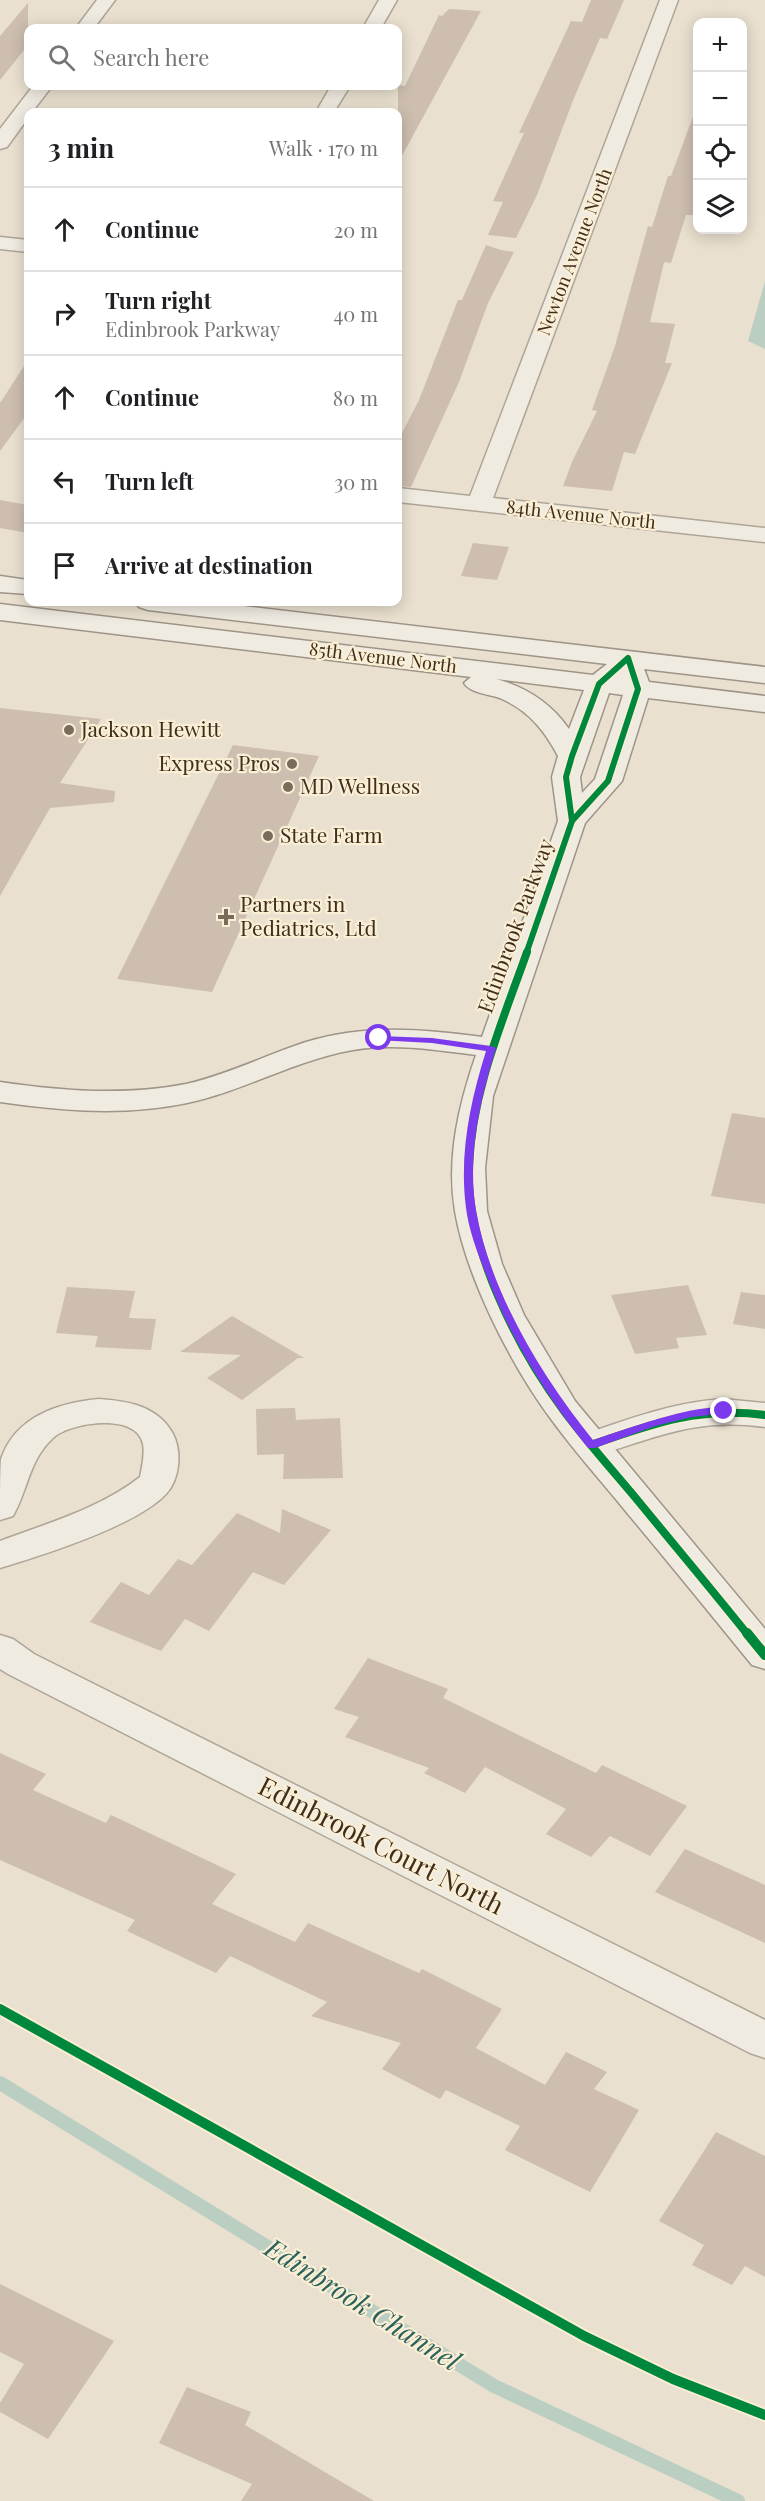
<!DOCTYPE html>
<meta charset="utf-8">
<style>
:root{--surface:#fff;--page:#f2f2f2;--text:#202124;--muted:#757577;--line:#e0e0e0}
body{margin:0;font-family:"Playfair Display",serif;background:var(--page);color:var(--text)}
.controls{position:absolute;right:18px;top:18px;display:grid;overflow:hidden;border-radius:12px;box-shadow:0 3px 15px #0003}
.controls button{width:54px;height:54px;display:grid;place-items:center;padding:0;border:0;border-bottom:2px solid var(--line);background:var(--surface);color:var(--text);font:30px sans-serif}
.stop{position:absolute;width:18px;height:18px;margin:-14px;border:4px solid #7c3aed;border-radius:50%;background:#fff}
.stop.end{background:#7c3aed;border-color:#fff;box-shadow:0 2px 6px #0008}
.list{margin:0;padding:0;list-style:none}
h2{display:flex;justify-content:space-between;align-items:center;height:78px;margin:0;padding:0 24px;font-size:26px}
h2 small{font-size:20px;font-weight:400;color:var(--muted)}
.list li{display:grid;grid-template-columns:39px 1fr auto;gap:18px;align-items:center;box-sizing:border-box;height:84px;padding:0 24px;border-top:2px solid var(--line)}
.list b{display:block;font-size:22px;white-space:nowrap}
.list p{margin:0;font-size:20px;white-space:nowrap;color:var(--muted)}
.list em{font-size:20px;font-style:normal;color:var(--muted)}
.icon{flex:none;width:33px;height:33px;fill:none;stroke:currentColor;stroke-width:2;stroke-linecap:round;stroke-linejoin:round}
.map{position:relative;flex:none;width:765px;height:2501px;overflow:hidden}
.search{position:absolute;background:var(--surface);box-shadow:0 3px 15px #0003;left:24px;top:24px;width:378px;height:66px;display:flex;align-items:center;gap:15px;box-sizing:border-box;padding:0 21px;border-radius:12px;color:var(--muted);font-size:22px}
.panel{position:absolute;background:var(--surface);box-shadow:0 3px 15px #0003;left:24px;top:108px;width:378px;height:498px;border-radius:12px}
.map>svg:first-child{display:block}
</style>
<div class="map">
<svg width="765" height="2501" viewBox="0 0 765 2501">
<rect width="100%" height="100%" fill="#e9e0cf"/>
<path fill="#bacec2" d="M765,281V349L748,341Z"/>
<g fill="none" stroke-linecap="round" stroke-linejoin="round">
<path stroke="#bacec2" stroke-width="14" d="M0,2083L494,2386L738,2501"/>
</g>
<g fill="#cdbeaf">
<path d="M591,0H624L607,39L600,38L574,98L537,195L516,238L488,235L503,202L493,201L524,133H519L571,21L582,22Z"/>
<path d="M28,3V45L0,80V36Z"/>
<path d="M449,9L481,11L398,163V85L405,86L439,15L442,16Z"/>
<path d="M694,114H698V202L693,215H686L671,263L664,262L650,322L675,324L665,363H672L635,454L624,452L612,491L563,486L572,462L597,411L592,410L615,346L648,226L652,227L668,176H671Z"/>
<path d="M486,245L501,250L514,252L488,303L459,382L411,487L398,486V441L419,400L458,300H462Z"/>
<path d="M28,360V413L0,451V403Z"/>
<path d="M0,500L28,505V533L0,528Z"/>
<path d="M473,543L509,547L497,580L461,576Z"/>
<path d="M0,708L101,719L60,783L115,791L114,802L50,808L0,896Z"/>
<path d="M233,745L319,756L212,992L117,979Z"/>
<path d="M732,1113L765,1118V1204L711,1196Z"/>
<path d="M688,1285L707,1335L676,1338L679,1348L635,1354L611,1295Z"/>
<path d="M67,1287L135,1291L129,1318L156,1319L151,1350L95,1347L98,1336L56,1333Z"/>
<path d="M741,1292L765,1295V1329L733,1324Z"/>
<path d="M232,1316L304,1358H298L242,1400L207,1378L241,1355L180,1352Z"/>
<path d="M295,1408L296,1420L340,1418L343,1478L283,1479L284,1454L257,1455L256,1409Z"/>
<path d="M282,1509L331,1530L284,1585L253,1572L209,1631L185,1619L161,1651L90,1622L121,1582L149,1595L178,1559L192,1565L237,1513L280,1533Z"/>
<path d="M368,1658L448,1689L443,1698L596,1773L602,1765L687,1806L650,1856L610,1836L591,1857L546,1834L566,1809L485,1767L465,1793L424,1773L429,1768L345,1737L359,1717L334,1709Z"/>
<path d="M0,1753L46,1774L33,1790L106,1823L111,1815L236,1874L212,1904L295,1942L308,1923L419,1973L422,1969L502,2009L476,2048L545,2085L566,2052L607,2072L594,2089L639,2110L590,2192L505,2150L520,2126L446,2090L440,2099L382,2069L401,2043L311,2016L327,2002L230,1956L216,1973L127,1931L135,1920L0,1860Z"/>
<path d="M685,1849L765,1885V1943L655,1892Z"/>
<path d="M716,2132L765,2156V2277L745,2266L732,2285L692,2265L704,2245L659,2221Z"/>
<path d="M0,2284L114,2341L48,2439L0,2412V2403L24,2364L0,2352Z"/>
<path d="M187,2387L251,2412L245,2425L374,2501H241L252,2484L159,2443Z"/>
</g>
<g fill="none" stroke-linecap="round" stroke-linejoin="round">
<g stroke="#aea597" stroke-width="3">
<g id="street">
<path d="M97,0H115L94,28H76Z"/>
<path d="M379,0H397L381,28H363Z"/>
<path d="M660,0H678L493,498L765,528V542L398,502V488L470,496Z"/>
<path d="M33,86H52L32,112H28V118L7,147L0,149V129Z"/>
<path d="M331,86H350L334,112H316Z"/>
<path d="M0,237L28,240V252L0,249Z"/>
<path d="M99,1399C128,1401 158,1406 173,1434C182,1451 180,1479 166,1494C136,1526 43,1555 0,1568V1541C48,1523 99,1509 140,1477C142,1467 145,1454 143,1444C137,1412 70,1422 53,1438C29,1460 28,1490 13,1516L0,1520C0,1504 0,1473 1,1459C16,1416 58,1403 99,1399Z"/>
<path d="M723,1399L765,1403V1427C694,1417 656,1438 591,1457L579,1454L573,1445L579,1436C626,1420 673,1402 723,1399Z"/>
<path d="M0,1635L13,1639L34,1654L765,2020V2058L750,2053L8,1674L0,1669Z"/>
</g>
</g>
<g stroke="#9e9488" stroke-width="3">
<g id="secondary">
<path d="M0,576L28,580V594L0,592Z"/>
<path d="M135,602H208L765,667V683L644,669L649,682L765,696V712L648,698L622,781L585,823L493,1096L485,1168L487,1211L502,1264L524,1315L575,1401L765,1629V1669L752,1665C711,1615 670,1564 628,1514C603,1483 575,1452 551,1419C511,1365 466,1277 455,1211C446,1158 459,1104 476,1055C436,1050 393,1043 353,1050C295,1060 244,1091 187,1103C125,1116 62,1111 0,1102V1082C62,1091 124,1096 186,1084C227,1075 266,1055 306,1042C365,1024 422,1029 482,1037L558,821L552,777L558,756C545,731 529,711 502,699C491,694 471,694 464,683L471,677L0,620V604L593,675L607,664L148,610L139,607ZM496,679L584,690L569,729C551,703 526,687 496,679ZM609,693L623,695L595,779L582,793L580,777Z"/>
</g>
</g>
<use href="#street" fill="#f0ebe1" fill-rule="evenodd"/>
<use href="#secondary" fill="#f0ebe1" fill-rule="evenodd"/>
<g stroke="#faeed4" stroke-width="9">
<g id="cycleway-far2">
<path d="M628,658L638,689L608,781L572,821L566,777L572,756L599,684Z"/>
<path d="M526,954L572,821"/>
</g>
</g>
<g stroke="#faeed4" stroke-width="11">
<g id="cycleway-far1">
<path d="M527,952C502,1023 472,1091 469,1166C465,1245 517,1348 564,1411C587,1442 614,1472 639,1502C675,1546 712,1590 748,1635"/>
<path d="M591,1445C651,1424 700,1406 765,1415"/>
</g>
</g>
<g stroke="#faeed4" stroke-width="14">
<g id="cycleway">
<path d="M747,1633L765,1655"/>
<path d="M0,2009L584,2336L673,2379L765,2415"/>
</g>
</g>
<use href="#cycleway-far2" stroke="#00873e" stroke-width="6"/>
<use href="#cycleway-far1" stroke="#00873e" stroke-width="8"/>
<use href="#cycleway" stroke="#00873e" stroke-width="10"/>
</g>
<path fill="#7c3aed" d="M379,1036L432,1038L491,1046L496,1048C480,1100 467,1156 476,1210C490,1292 542,1377 593,1440C615,1433 714,1396 730,1411L728,1413L691,1417L655,1426L595,1448H588C546,1396 512,1341 488,1279C479,1257 469,1232 466,1208C459,1155 470,1102 486,1051L432,1043L376,1040L375,1038Z"/>
<g fill="#7a6c5b" stroke="#faeed4" stroke-width="2">
<circle cx="69" cy="730" r="6"/>
<circle cx="292" cy="764" r="6"/>
<circle cx="288" cy="787" r="6"/>
<circle cx="268" cy="836" r="6"/>
<path d="M223 908h6v6h6v6h-6v6h-6v-6h-6v-6h6z"/>
</g>
<g text-anchor="middle" stroke-width="4.5" stroke-linejoin="round" paint-order="stroke">
<g font-size="18" fill="#3f2d1d" stroke="#faeed4">
<text transform="translate(575 252) rotate(-69)" y="6">Newton Avenue North</text>
<text transform="translate(581 515) rotate(6)" y="6">84th Avenue North</text>
<text transform="translate(383 658) rotate(7)" y="6">85th Avenue North</text>
</g>
<g font-size="21" fill="#3f2d1d" stroke="#faeed4" text-anchor="start">
<text x="81" y="737">Jackson Hewitt</text>
<text x="280" y="771" text-anchor="end">Express Pros</text>
<text x="300" y="794">MD Wellness</text>
<text x="280" y="843">State Farm</text>
<text x="240" y="912">Partners in<tspan x="240" dy="24">Pediatrics, Ltd</tspan></text>
</g>
<g font-size="21" fill="#3f2d1d" stroke="#faeed4">
<text transform="translate(516 926) rotate(-70)" y="7">Edinbrook Parkway</text>
</g>
<g font-size="26" fill="#3f2d1d" stroke="#faeed4">
<text transform="translate(381 1846) rotate(27)" y="9">Edinbrook Court North</text>
</g>
<g font-size="27" font-style="italic" fill="#2a615c" stroke="#faeed4">
<text transform="translate(362 2305) rotate(32)" y="9">Edinbrook Channel</text>
</g>
</g>
</svg>
<div class="controls">
<button>+</button>
<button>−</button>
<button><svg class="icon" aria-label="locate" viewBox="0 0 24 24"><circle cx="12" cy="12" r="6"/><path d="M12 2v4M12 18v4M2 12h4M18 12h4"/></svg></button>
<button><svg class="icon" aria-label="layers" viewBox="0 0 24 24"><path d="M12 4l9 5-9 5-9-5zM3 14l9 5 9-5"/></svg></button>
</div>
<div class="stop" style="left:379px;top:1038px"></div>
<div class="stop end" style="left:724px;top:1411px"></div>
<div class="search"><svg class="icon" aria-label="search" viewBox="0 0 24 24"><circle cx="10" cy="10" r="6"/><path d="M15 15l6 6"/></svg>Search here</div>
<section class="panel">
<h2>3 min<small>Walk · 170 m</small></h2>
<ul class="list">
<li><svg class="icon" aria-label="ahead" viewBox="0 0 24 24"><path d="M12 20V5M6 11l6-6 6 6"/></svg><div><b>Continue</b></div><em>20 m</em></li>
<li><svg class="icon" aria-label="right" viewBox="0 0 24 24"><path d="M7 20v-9h11M14 6l5 5-5 5"/></svg><div><b>Turn right</b><p>Edinbrook Parkway</p></div><em>40 m</em></li>
<li><svg class="icon" aria-label="ahead" viewBox="0 0 24 24"><path d="M12 20V5M6 11l6-6 6 6"/></svg><div><b>Continue</b></div><em>80 m</em></li>
<li><svg class="icon" aria-label="left" viewBox="0 0 24 24"><path d="M17 20v-9H6M10 6l-5 5 5 5"/></svg><div><b>Turn left</b></div><em>30 m</em></li>
<li><svg class="icon" aria-label="arrive" viewBox="0 0 24 24"><path d="M6 21V4h12l-3 4 3 4H6"/></svg><div><b>Arrive at destination</b></div></li>
</ul>
</section>
</div>
